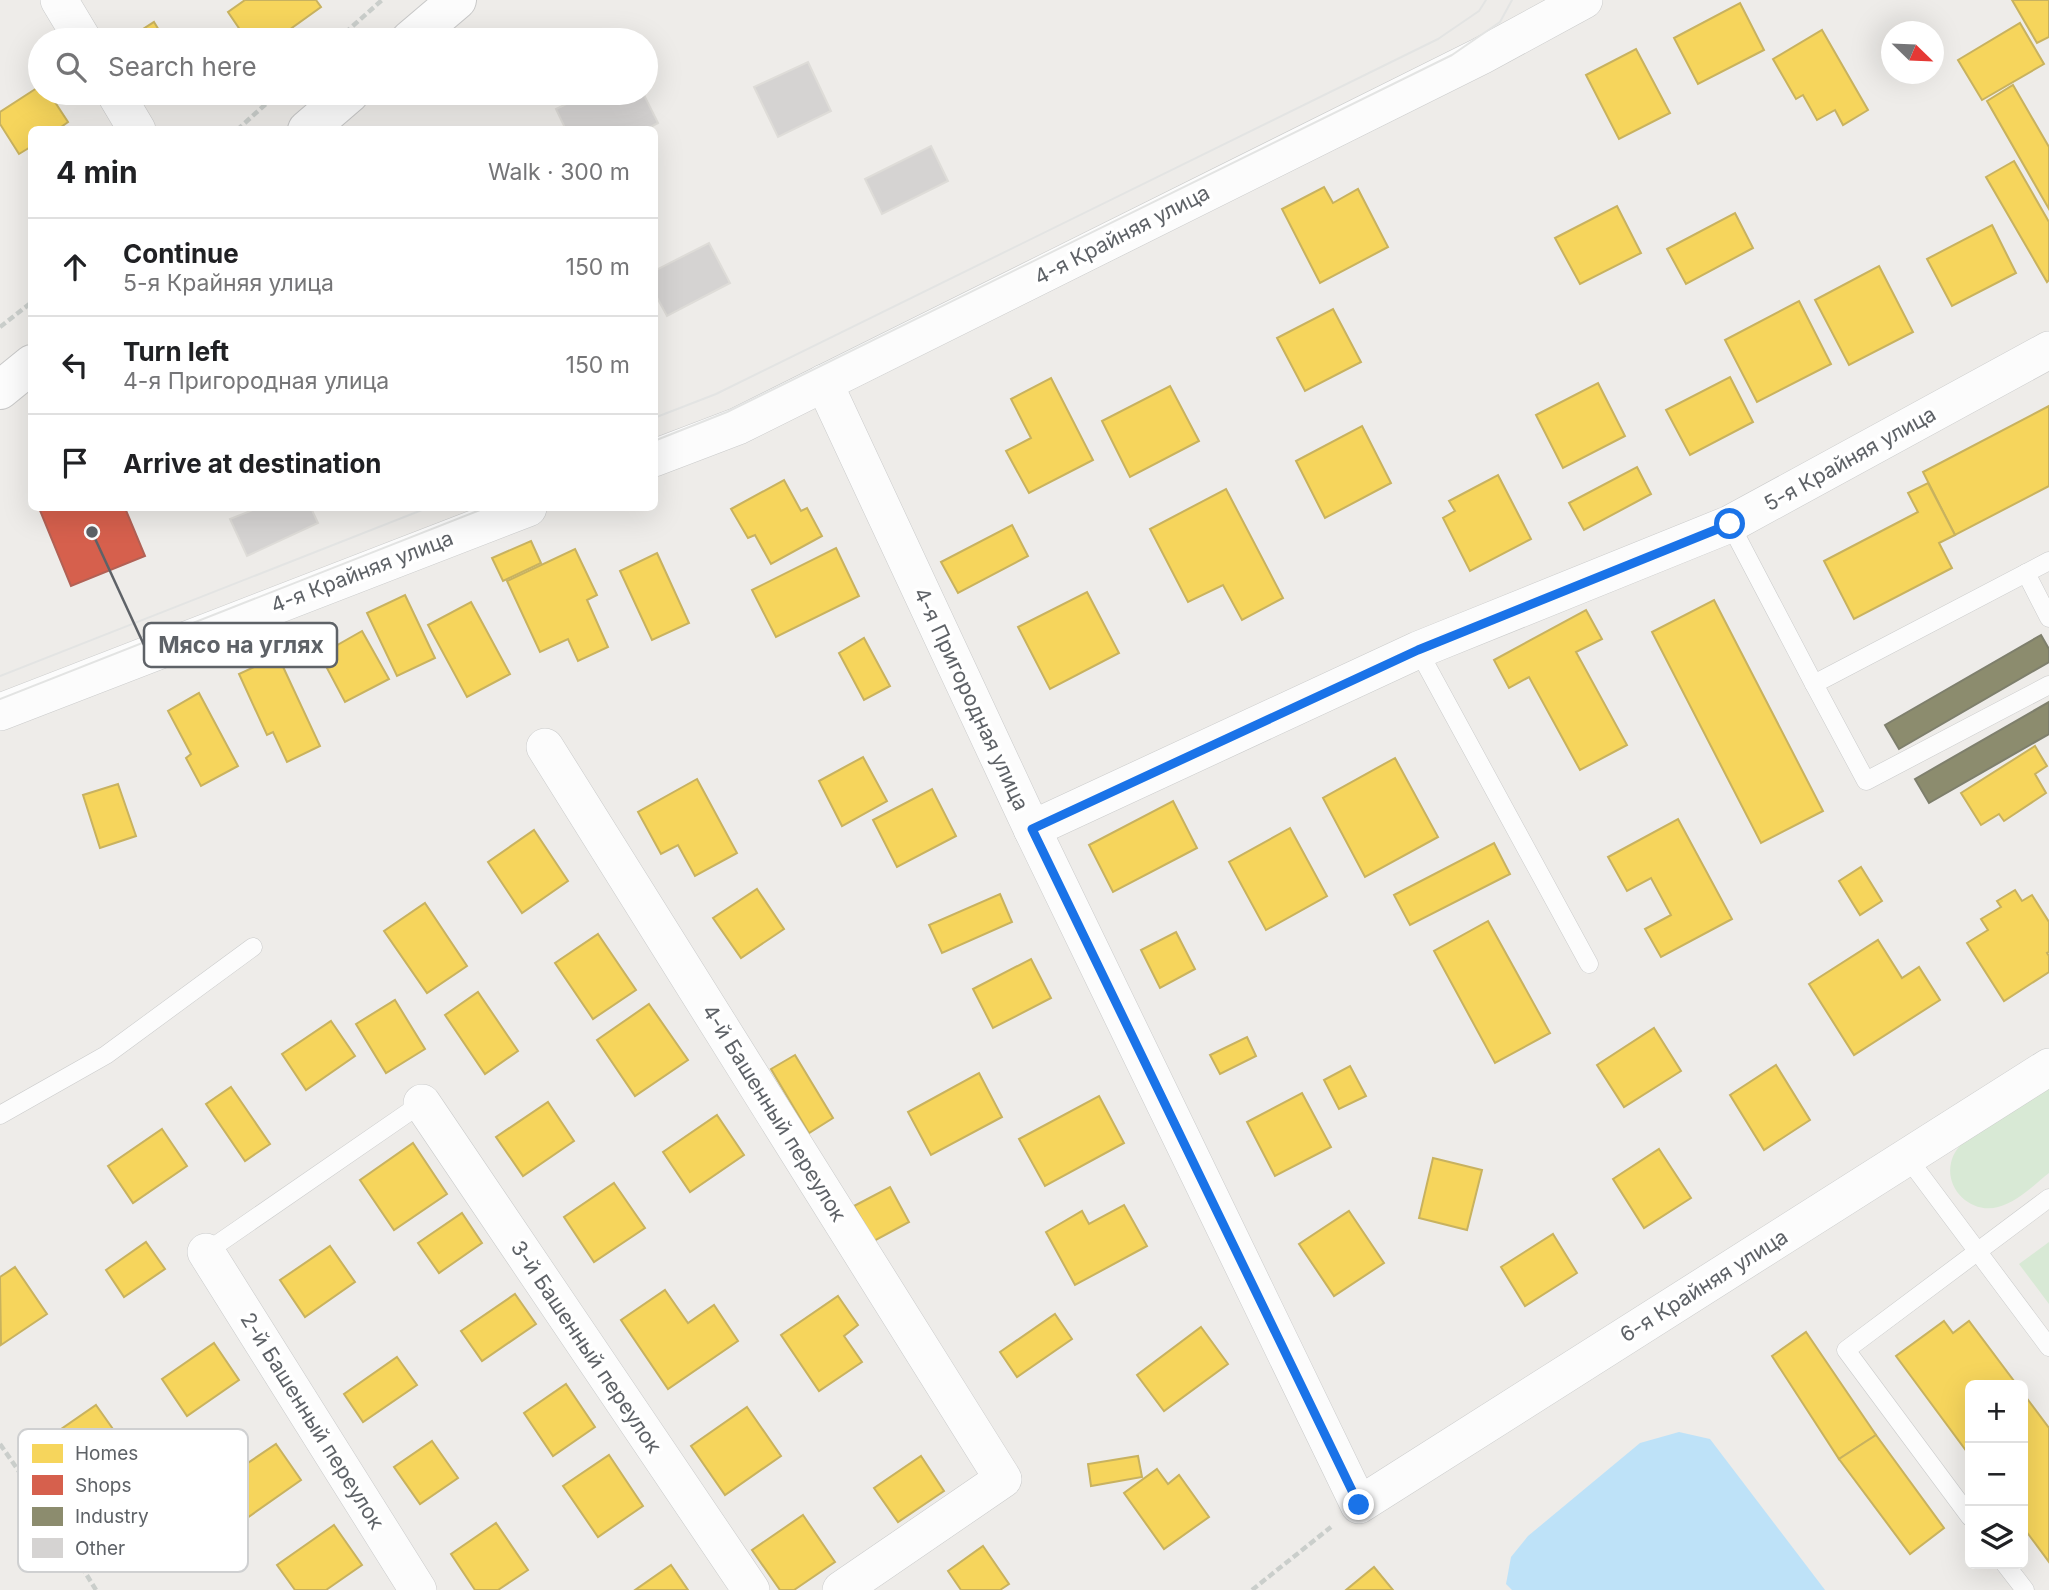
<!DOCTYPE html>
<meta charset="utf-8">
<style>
:root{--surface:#fff;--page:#f6f6f6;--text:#202124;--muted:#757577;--line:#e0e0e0}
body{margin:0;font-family:Inter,sans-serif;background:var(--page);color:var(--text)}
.controls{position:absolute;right:21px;bottom:21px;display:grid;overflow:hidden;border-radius:10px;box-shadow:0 7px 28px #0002}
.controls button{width:63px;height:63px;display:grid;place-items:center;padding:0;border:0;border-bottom:2px solid var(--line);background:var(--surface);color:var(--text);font:35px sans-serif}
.compass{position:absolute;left:1881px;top:21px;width:63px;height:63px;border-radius:50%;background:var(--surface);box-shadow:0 7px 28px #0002;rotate:113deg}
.stop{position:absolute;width:21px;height:21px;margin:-16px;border:5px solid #1a73e8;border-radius:50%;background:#fff}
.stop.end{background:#1a73e8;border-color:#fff;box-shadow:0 2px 7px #0008}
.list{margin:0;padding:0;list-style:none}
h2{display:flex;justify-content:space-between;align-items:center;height:91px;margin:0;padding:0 28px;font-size:30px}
h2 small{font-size:23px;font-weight:400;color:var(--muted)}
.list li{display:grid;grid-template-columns:46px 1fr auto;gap:21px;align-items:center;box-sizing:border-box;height:98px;padding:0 28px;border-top:2px solid var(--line)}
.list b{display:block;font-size:26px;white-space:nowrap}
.list p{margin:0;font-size:23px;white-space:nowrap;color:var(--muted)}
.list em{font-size:23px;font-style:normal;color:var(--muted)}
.icon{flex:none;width:38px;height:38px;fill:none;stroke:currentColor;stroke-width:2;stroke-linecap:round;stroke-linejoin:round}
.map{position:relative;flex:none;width:2049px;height:1590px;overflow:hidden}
.search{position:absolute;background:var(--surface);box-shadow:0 7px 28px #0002;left:28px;top:28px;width:630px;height:77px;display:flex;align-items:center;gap:18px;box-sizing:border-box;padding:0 24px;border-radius:38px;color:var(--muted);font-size:26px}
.panel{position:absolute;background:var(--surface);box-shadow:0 7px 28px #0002;left:28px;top:126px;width:630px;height:385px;border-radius:10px}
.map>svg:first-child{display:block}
</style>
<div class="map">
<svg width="2049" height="1590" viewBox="0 0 2049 1590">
<rect width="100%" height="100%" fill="#eeece9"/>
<g fill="#d8e9d5">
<path d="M2049,1087V1173C2034,1185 2017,1202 1998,1207C1972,1214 1945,1190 1951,1163C1953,1153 1959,1146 1966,1140Z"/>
<path d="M2049,1242V1304L2019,1264Z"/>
</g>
<path fill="#bee2f8" d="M1679,1432L1710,1439L1825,1590H1512L1506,1584L1511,1557L1528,1536L1640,1443Z"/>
<g fill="#f6d55c" stroke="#c8b25f" stroke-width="2">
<path d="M245,0H316L321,7L275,40H247L228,12Z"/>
<path d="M2012,0H2049V37L2037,43Z"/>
<path d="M1740,3L1764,50L1698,84L1674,38Z"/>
<path d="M154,22L165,40H126Z"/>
<path d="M2020,23L2044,64L1982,100L1958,60Z"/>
<path d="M1822,30L1868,110L1843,125L1835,110L1817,120L1803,95L1796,99L1773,59Z"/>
<path d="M1636,49L1670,113L1619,139L1586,75Z"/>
<path d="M2013,85L2049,147V209L1987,101Z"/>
<path d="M40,86V93H49L68,122L57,130H32V146L19,154L0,124V112Z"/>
<path d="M2014,161L2049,222V280L2047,282L1986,177Z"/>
<path d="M1324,187L1333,203L1358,189L1388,247L1320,283L1282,209Z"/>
<path d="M1617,206L1641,253L1580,284L1555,238Z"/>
<path d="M1735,213L1753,248L1686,284L1667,249Z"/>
<path d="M1992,225L2016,273L1952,306L1927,259Z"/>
<path d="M1879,266L1913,332L1849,365L1815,300Z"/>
<path d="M1799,301L1831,364L1757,402L1725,340Z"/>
<path d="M1333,309L1361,362L1305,391L1277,338Z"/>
<path d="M1730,377L1753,422L1690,455L1666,410Z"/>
<path d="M1051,378L1093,460L1029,493L1006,451L1031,438L1011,399Z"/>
<path d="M1598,383L1625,436L1563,468L1536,415Z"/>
<path d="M1170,386L1199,441L1130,477L1102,421Z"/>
<path d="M2049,406V486L1955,535L1923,472Z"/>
<path d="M1362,426L1391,483L1325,518L1296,461Z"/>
<path d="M1637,467L1651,494L1584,530L1569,503Z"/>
<path d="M1498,475L1531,539L1470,571L1443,518L1455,511L1449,501Z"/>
<path d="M784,480L801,511L807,508L822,536L771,564L755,535L748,538L731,509Z"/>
<path d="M1928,483L1955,535L1939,543L1952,568L1854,619L1824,561L1918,512L1908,493Z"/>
<path d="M1226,489L1283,598L1242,620L1223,585L1188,602L1150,529Z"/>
<path d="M1012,525L1028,556L958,593L941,562Z"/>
<path d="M531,541L541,563L503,581L492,558Z"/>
<path d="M836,548L859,596L776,637L752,590Z"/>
<path d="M575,549L597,595L587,600L608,647L578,661L568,639L540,652L507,581Z"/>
<path d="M657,553L689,623L652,640L620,571Z"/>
<path d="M1087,592L1119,653L1050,689L1018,627Z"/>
<path d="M405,595L435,658L397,676L367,613Z"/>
<path d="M1714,600L1823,811L1761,843L1652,632Z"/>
<path d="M471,602L510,674L467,697L428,625Z"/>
<path d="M1586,610L1602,639L1576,652L1627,745L1580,770L1529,677L1509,688L1494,660Z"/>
<path d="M362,631L389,679L345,702L320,655Z"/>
<path d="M864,638L890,686L864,700L839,653Z"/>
<path d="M278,656L320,746L287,762L273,732L267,735L239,674Z"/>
<path d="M199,693L238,766L201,786L186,758L191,754L168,711Z"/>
<path d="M2035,746L2047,766L2035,774L2046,793L2004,821L1999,814L1981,825L1961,793Z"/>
<path d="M863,757L887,801L842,826L819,781Z"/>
<path d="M1395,758L1438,837L1365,877L1323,798Z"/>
<path d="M697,779L737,853L695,876L678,845L661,854L638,812Z"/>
<path d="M118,784L136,836L100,848L83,795Z"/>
<path d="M932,789L956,836L897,867L873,820Z"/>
<path d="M1173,801L1197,848L1113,892L1089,845Z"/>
<path d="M1678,819L1732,919L1661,957L1645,929L1671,915L1651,878L1627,891L1608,857Z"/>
<path d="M1290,828L1327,896L1266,930L1229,862Z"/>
<path d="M534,830L568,881L522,913L488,862Z"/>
<path d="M1494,843L1510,874L1410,925L1394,895Z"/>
<path d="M1861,867L1882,901L1860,915L1839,881Z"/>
<path d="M757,889L784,929L741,958L713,918Z"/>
<path d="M2015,890L2022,901L2032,895L2049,922V952L2047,953L2049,956V972L2004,1001L1967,943L1988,930L1981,919L2001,907L1997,901Z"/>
<path d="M1000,894L1012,922L942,953L929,925Z"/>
<path d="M425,903L467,966L427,993L384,931Z"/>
<path d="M1488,921L1550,1033L1495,1063L1434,951Z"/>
<path d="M1176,932L1195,969L1160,988L1141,950Z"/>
<path d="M598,934L636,990L593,1019L555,963Z"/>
<path d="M1878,940L1902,978L1919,967L1940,1000L1854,1055L1809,984Z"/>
<path d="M1031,959L1051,998L993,1028L973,989Z"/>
<path d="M478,992L518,1051L485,1074L445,1015Z"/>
<path d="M395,1000L425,1049L386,1073L356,1024Z"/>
<path d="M649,1004L688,1060L635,1096L597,1040Z"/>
<path d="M331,1021L355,1056L306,1090L282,1054Z"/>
<path d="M1654,1028L1681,1071L1624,1107L1597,1065Z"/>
<path d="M1247,1037L1256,1056L1220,1074L1210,1055Z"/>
<path d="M795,1055L833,1118L809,1133L771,1069Z"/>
<path d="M1776,1065L1810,1120L1764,1150L1730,1095Z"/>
<path d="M1350,1066L1366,1096L1339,1109L1324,1080Z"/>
<path d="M979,1073L1002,1117L931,1155L908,1112Z"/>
<path d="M231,1087L270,1144L245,1161L206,1104Z"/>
<path d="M1302,1093L1331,1147L1275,1176L1247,1122Z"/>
<path d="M1099,1096L1124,1143L1045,1186L1019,1139Z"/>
<path d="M548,1102L574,1141L523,1176L496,1137Z"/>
<path d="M717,1115L744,1155L690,1192L663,1152Z"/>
<path d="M162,1129L187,1166L133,1203L108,1166Z"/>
<path d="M413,1143L447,1194L394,1230L360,1180Z"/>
<path d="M1659,1149L1691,1198L1644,1228L1613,1179Z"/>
<path d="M1433,1158L1482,1170L1467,1230L1419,1218Z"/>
<path d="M614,1183L645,1228L594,1262L564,1217Z"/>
<path d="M890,1187L909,1222L874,1241L854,1206Z"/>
<path d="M1124,1205L1147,1246L1075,1285L1046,1232L1082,1211L1089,1224Z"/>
<path d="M1349,1211L1384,1263L1334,1296L1299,1244Z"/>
<path d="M462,1213L482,1243L439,1273L418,1243Z"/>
<path d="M1553,1234L1577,1273L1525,1306L1501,1267Z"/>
<path d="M146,1242L165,1269L124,1297L106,1270Z"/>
<path d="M330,1246L355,1282L305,1317L280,1280Z"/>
<path d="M15,1267L47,1314L1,1345L0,1277Z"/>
<path d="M665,1290L688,1323L714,1305L738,1341L668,1389L621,1320Z"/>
<path d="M515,1294L536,1324L482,1361L461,1331Z"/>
<path d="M838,1296L858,1325L844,1336L862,1362L819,1391L781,1335Z"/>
<path d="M1055,1314L1072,1339L1017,1377L1000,1352Z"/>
<path d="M1944,1321L1953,1333L1969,1321L2017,1385H1970V1456L1896,1356Z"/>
<path d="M1201,1327L1228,1364L1164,1411L1137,1375Z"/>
<path d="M1806,1332L1876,1435L1839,1459L1772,1356Z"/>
<path d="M214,1343L239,1380L187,1416L162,1379Z"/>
<path d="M397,1357L417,1385L363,1422L344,1394Z"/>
<path d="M566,1384L595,1427L553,1456L524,1413Z"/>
<path d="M2023,1393L2049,1428V1562L2023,1527Z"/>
<path d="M96,1405L120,1439L74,1471L51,1436Z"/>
<path d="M747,1407L781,1456L725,1495L691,1446Z"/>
<path d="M1876,1435L1944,1528L1910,1554L1839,1459Z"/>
<path d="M432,1441L458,1478L420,1504L394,1467Z"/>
<path d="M276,1444L301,1480L247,1518L221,1481Z"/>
<path d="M609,1455L643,1506L598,1537L563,1486Z"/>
<path d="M921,1456L944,1491L898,1522L874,1488Z"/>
<path d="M1138,1456L1142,1477L1091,1486L1088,1464Z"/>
<path d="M1157,1469L1168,1484L1179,1475L1209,1517L1164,1549L1124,1493Z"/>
<path d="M803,1515L835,1562L794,1590H780L752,1550Z"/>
<path d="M496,1523L528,1570L498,1590H475L451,1554Z"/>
<path d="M334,1525L362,1565L326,1590H295L277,1565Z"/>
<path d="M983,1546L1009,1584L1000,1590H961L948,1571Z"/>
<path d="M671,1565L688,1590H635Z"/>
<path d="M1374,1567L1393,1590H1346Z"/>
</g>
<path fill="#d6604d" stroke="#b26155" stroke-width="2" d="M39,508H125L145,556L71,586Z"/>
<g fill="#8c8c6e" stroke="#7e7f6c" stroke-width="2">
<path d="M2041,635L2049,649V662L1899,749L1885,725Z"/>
<path d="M2049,702V734L1929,803L1915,779Z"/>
</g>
<g fill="#d5d3d2" stroke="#dedcd8" stroke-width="2">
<path d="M808,62L831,111L778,137L754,87Z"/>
<path d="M589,93H643L658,123L645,130H566L556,109Z"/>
<path d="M931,146L948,181L882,214L865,179Z"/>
<path d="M709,243L730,283L667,316L654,292V271Z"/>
<path d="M258,508H311L318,523L247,556L230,519Z"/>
</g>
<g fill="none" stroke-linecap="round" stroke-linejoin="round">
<g stroke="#cacbcb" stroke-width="19">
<g id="lane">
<path d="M1730,524L1814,684L2049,561"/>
<path d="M2026,573L2049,618"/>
<path d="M1418,650L1589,964"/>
<path d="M1814,684L1866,781L2049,685"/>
<path d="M0,1115L106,1055L253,947"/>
<path d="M1907,1157L2049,1347"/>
<path d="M206,1252L422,1103"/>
<path d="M1970,1517L1846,1350L2049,1198"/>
<path d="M2005,1564L2025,1590"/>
</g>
</g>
<g stroke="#cacbcb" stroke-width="38">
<g id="street">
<path d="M59,0L83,40"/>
<path d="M115,93L137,130"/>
<path d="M824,383L1032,829L1359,1505L2049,1067"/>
<path d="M654,458L738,426L1481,56L1584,0"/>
<path d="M0,712L528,508"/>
<path d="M545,747L1003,1479L841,1590"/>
<path d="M1032,829L1418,650L1730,524L2049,350"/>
<path d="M422,1103L751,1590"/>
<path d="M206,1252L418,1590"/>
</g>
</g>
<g stroke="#c8c8c8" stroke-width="40">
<g id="secondary">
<path d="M410,40L457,0"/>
<path d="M307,130L350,93"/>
<path d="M0,390L32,364"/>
</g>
</g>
<g stroke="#cacecb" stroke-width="4.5" stroke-dasharray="7 3.5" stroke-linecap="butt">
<path d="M337,40L382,0"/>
<path d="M237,130L278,93"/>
<path d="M0,327L32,302"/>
<path d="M0,1444L54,1522L96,1590"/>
<path d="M1252,1590L1331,1527"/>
</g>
<use href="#lane" stroke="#fcfcfc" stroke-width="18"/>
<use href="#street" stroke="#fcfcfc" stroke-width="37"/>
<use href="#secondary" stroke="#fcfcfc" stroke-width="38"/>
<g stroke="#e3e4e3" stroke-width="2">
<path d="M654,418L716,394L1438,39L1479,11L1486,0"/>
<path d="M654,441L727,412L1452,55L1500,22L1512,0"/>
<path d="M0,676L427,508"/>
<path d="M0,699L485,508"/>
</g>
</g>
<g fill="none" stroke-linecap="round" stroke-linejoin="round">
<path stroke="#1a73e8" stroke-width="9" d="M1359,1505L1032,829L1418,650L1730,524"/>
</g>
<g text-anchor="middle" stroke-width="7" stroke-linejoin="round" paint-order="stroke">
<g font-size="21" fill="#5e6267" stroke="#fff">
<text transform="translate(1122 235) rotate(-27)" y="7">4-я Крайняя улица</text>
<text transform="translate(1850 459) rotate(-29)" y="7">5-я Крайняя улица</text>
<text transform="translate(362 572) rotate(-21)" y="7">4-я Крайняя улица</text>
<text transform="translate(971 699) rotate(65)" y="7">4-я Пригородная улица</text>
<text transform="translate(774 1113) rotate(58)" y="7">4-й Башенный переулок</text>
<text transform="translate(1704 1286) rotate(-32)" y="7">6-я Крайняя улица</text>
<text transform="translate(586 1347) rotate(56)" y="7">3-й Башенный переулок</text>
<text transform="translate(312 1421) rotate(58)" y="7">2-й Башенный переулок</text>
</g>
</g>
<rect x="18" y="1429" width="230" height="143" rx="10" fill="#fff" stroke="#cfd0d1" stroke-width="2"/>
<rect x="32" y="1444" width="31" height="19" fill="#f6d55c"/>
<rect x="32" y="1475" width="31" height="20" fill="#d6604d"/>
<rect x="32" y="1507" width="31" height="19" fill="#8c8c6e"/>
<rect x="32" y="1538" width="31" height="20" fill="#d5d3d2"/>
<g font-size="19" fill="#5e6267">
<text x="75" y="1460">Homes</text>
<text x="75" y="1492">Shops</text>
<text x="75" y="1523">Industry</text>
<text x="75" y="1555">Other</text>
</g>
<path fill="none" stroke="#5e6267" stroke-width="2.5" d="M92 532L144 645"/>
<circle fill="#5e6267" stroke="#fff" stroke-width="2.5" cx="92" cy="532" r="7"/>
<rect fill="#fff" stroke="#5e6267" stroke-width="2.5" x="144" y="623" width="193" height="44" rx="7"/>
<g font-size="23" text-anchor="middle" font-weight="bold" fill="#5e6267">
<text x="241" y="653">Мясо на углях</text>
</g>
</svg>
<div class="controls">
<button>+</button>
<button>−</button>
<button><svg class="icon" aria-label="layers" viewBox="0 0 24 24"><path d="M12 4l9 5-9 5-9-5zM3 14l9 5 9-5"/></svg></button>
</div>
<svg class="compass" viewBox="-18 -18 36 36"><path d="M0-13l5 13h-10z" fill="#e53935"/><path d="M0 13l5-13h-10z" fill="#757577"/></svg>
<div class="stop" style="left:1730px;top:524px"></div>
<div class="stop end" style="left:1359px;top:1505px"></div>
<div class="search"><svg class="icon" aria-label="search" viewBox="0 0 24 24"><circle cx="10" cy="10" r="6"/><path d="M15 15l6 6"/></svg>Search here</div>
<section class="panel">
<h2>4 min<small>Walk · 300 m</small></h2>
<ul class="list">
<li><svg class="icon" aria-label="ahead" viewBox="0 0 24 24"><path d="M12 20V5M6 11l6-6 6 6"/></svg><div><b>Continue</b><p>5-я Крайняя улица</p></div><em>150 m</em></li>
<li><svg class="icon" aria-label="left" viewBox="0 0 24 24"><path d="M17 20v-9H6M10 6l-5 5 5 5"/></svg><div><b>Turn left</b><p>4-я Пригородная улица</p></div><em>150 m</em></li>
<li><svg class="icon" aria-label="arrive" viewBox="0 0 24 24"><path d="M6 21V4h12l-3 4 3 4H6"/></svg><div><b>Arrive at destination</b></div></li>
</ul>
</section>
</div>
